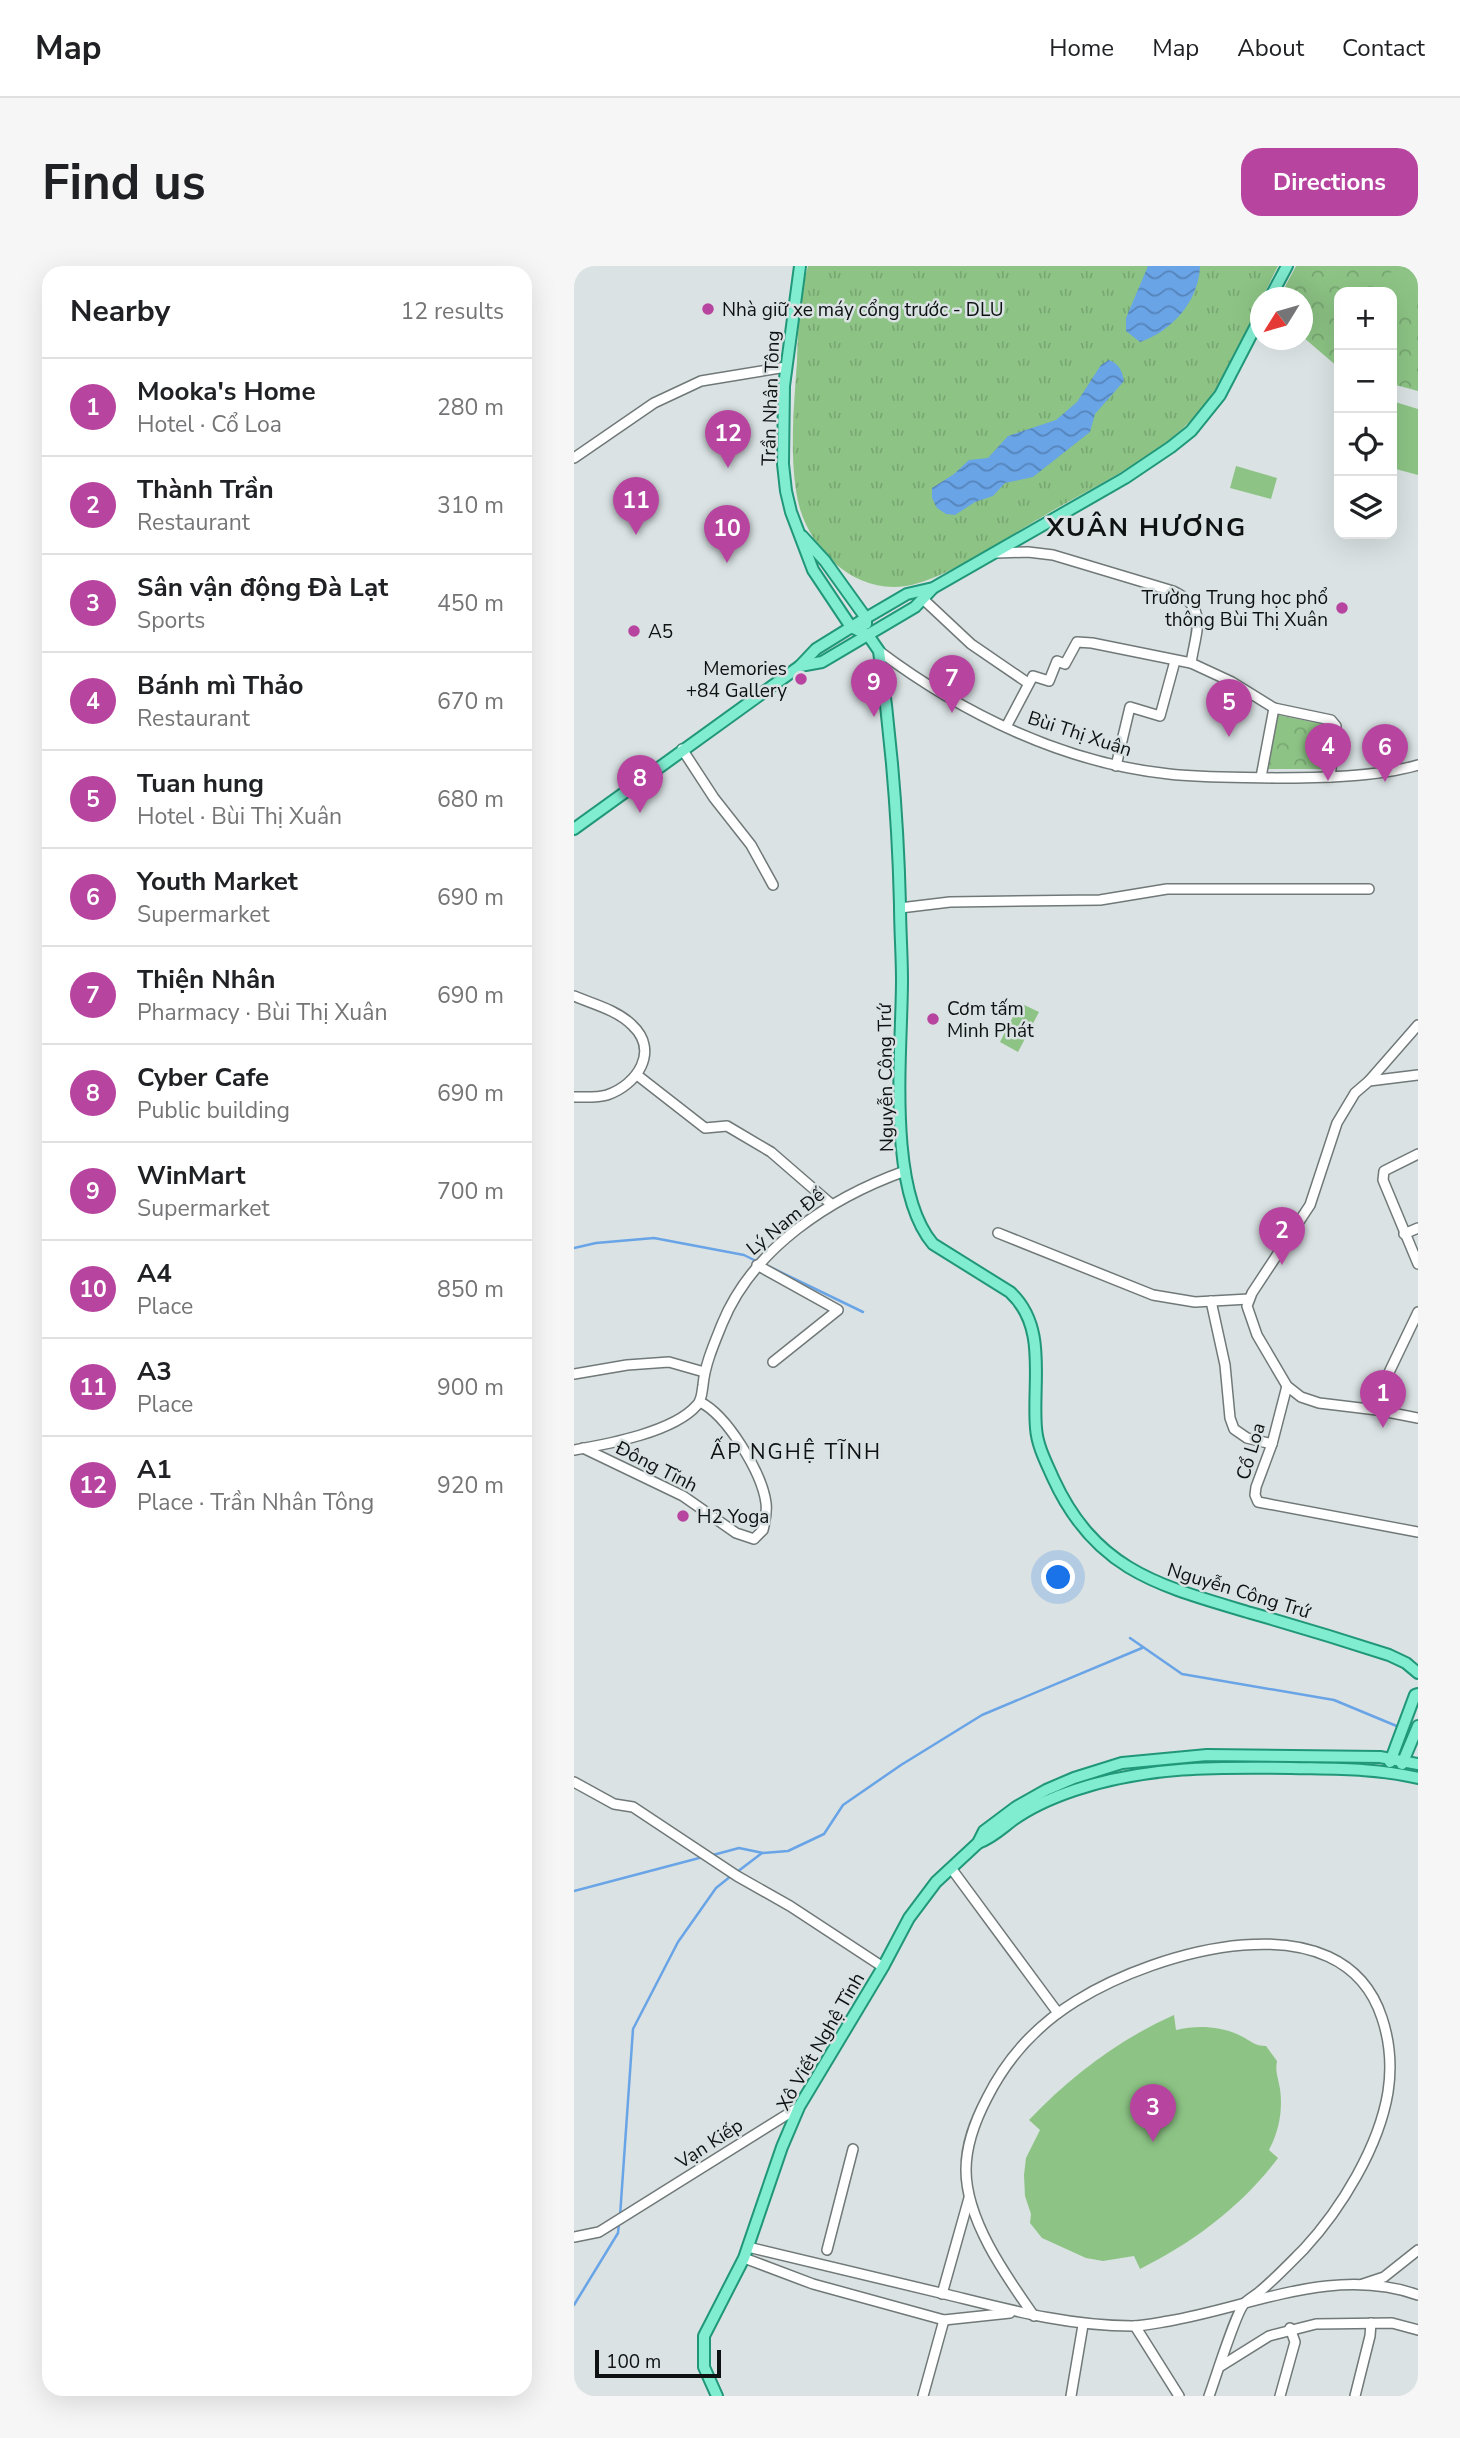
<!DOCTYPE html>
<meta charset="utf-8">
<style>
:root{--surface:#fff;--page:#f6f6f6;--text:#202124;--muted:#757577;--line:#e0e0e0;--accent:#b745a0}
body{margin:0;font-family:"Nunito Sans",sans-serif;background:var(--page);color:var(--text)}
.controls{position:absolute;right:21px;top:21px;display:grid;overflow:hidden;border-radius:14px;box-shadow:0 7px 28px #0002}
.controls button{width:63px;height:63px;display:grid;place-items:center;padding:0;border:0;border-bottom:2px solid var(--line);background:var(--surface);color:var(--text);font:35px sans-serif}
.compass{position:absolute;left:676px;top:21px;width:63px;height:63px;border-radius:50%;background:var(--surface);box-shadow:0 7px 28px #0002;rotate:233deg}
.scale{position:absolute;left:21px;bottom:18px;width:126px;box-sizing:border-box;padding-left:7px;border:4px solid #0f1212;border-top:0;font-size:19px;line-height:24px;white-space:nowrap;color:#0f1212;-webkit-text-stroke:5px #dae2e3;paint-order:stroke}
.you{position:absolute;left:485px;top:1312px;width:24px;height:24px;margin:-18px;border:5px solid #fff;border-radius:50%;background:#1a73e8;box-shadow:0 0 0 10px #1a73e833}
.badge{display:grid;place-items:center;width:46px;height:46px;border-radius:50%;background:var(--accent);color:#fff;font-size:23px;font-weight:700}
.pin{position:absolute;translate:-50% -58px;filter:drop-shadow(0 2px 4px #0008)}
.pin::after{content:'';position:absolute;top:37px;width:24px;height:21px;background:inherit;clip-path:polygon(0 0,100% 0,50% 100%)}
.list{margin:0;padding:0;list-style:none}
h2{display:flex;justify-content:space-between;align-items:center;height:91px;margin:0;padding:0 28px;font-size:30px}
h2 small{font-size:23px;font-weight:400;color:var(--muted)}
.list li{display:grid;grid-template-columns:46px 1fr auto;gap:21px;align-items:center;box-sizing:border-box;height:98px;padding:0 28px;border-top:2px solid var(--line)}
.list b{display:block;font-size:26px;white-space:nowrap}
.list p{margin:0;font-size:23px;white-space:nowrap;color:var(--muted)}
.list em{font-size:23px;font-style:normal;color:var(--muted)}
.icon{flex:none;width:38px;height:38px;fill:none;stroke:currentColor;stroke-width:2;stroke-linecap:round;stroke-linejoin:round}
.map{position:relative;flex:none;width:844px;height:2130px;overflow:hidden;border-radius:21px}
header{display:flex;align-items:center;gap:42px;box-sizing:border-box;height:98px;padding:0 35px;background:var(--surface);border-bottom:2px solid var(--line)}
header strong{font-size:33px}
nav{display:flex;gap:38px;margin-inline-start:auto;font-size:24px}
.intro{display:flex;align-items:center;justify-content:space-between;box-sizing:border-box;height:168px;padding:0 42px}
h1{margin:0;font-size:49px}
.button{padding:18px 32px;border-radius:21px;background:var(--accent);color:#fff;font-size:24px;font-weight:700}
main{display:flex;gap:42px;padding:0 42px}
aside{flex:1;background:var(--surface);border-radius:21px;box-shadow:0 7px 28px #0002}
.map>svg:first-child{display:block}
</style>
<header>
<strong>Map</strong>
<nav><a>Home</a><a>Map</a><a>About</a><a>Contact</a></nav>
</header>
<div class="intro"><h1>Find us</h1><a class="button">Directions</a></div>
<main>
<aside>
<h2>Nearby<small>12 results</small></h2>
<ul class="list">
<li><span class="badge">1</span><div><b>Mooka's Home</b><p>Hotel · Cổ Loa</p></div><em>280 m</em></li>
<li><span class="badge">2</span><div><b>Thành Trần</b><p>Restaurant</p></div><em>310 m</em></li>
<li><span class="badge">3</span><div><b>Sân vận động Đà Lạt</b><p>Sports</p></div><em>450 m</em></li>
<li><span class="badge">4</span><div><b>Bánh mì Thảo</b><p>Restaurant</p></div><em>670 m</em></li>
<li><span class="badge">5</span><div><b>Tuan hung</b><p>Hotel · Bùi Thị Xuân</p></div><em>680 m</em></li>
<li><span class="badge">6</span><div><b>Youth Market</b><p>Supermarket</p></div><em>690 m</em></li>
<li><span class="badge">7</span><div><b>Thiện Nhân</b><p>Pharmacy · Bùi Thị Xuân</p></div><em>690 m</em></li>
<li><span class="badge">8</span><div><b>Cyber Cafe</b><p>Public building</p></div><em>690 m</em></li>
<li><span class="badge">9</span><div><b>WinMart</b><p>Supermarket</p></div><em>700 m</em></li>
<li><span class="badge">10</span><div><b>A4</b><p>Place</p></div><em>850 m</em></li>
<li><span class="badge">11</span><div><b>A3</b><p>Place</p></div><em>900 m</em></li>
<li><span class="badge">12</span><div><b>A1</b><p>Place · Trần Nhân Tông</p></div><em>920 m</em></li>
</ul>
</aside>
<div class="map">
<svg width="844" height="2130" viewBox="0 0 844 2130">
<defs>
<pattern id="grass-tufts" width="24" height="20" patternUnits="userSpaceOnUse" patternTransform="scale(1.75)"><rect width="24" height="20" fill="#8dc485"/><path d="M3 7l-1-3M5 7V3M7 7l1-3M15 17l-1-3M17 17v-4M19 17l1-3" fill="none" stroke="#78a772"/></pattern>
<pattern id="forest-crowns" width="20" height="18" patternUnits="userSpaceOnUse" patternTransform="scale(1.75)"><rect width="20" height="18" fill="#8dc485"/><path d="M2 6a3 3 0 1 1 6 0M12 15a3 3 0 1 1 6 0" fill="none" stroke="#78a772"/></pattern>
<pattern id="water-waves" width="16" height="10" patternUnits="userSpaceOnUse" patternTransform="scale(1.75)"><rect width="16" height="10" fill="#69a4e7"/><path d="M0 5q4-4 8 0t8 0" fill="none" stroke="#5584ba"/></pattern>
</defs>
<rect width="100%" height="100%" fill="#dae2e3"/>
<path fill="url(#grass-tufts)" d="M234,0H704C681,44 656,112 623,148C584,191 528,216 478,245C441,266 372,314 332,320C283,328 240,288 226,243C214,199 220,140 223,95C224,63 225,31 234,0Z"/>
<g fill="url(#forest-crowns)">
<path d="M722,0H844V125L818,118V26H765V102L729,71V32H705Z"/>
<path d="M704,449L758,460L751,503H694Z"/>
</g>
<g fill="#8dc485">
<path d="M819,0L844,2V13L830,51L818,47V26H810Z"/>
<path d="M818,135L844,143V209L818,202Z"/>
<path d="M662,200L703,212L697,233L656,222Z"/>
<path d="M446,737L465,746L444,786L426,776Z"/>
<path d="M600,1749L602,1764C624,1759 647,1760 667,1770C677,1775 681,1780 692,1780L703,1795C701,1806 704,1811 706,1823C709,1844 705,1865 695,1884L704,1892C668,1940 620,1976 566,2003L560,1990L529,1995L512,1992L468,1972L456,1957L457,1948L451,1930L450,1909L452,1892L466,1864L455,1854C497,1810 544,1774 600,1749Z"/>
</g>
<g fill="url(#water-waves)">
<path d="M574,0H626C625,35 598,65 566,76L552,65V52Z"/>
<path d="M535,94C545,98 548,104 550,115L521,148L516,166L459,211L431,217L419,230L401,236L381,249L372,248L363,242L358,232V222L380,208L395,194L414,192L434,170L482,154L503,136L527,99Z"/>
</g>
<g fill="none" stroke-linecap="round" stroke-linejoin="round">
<g stroke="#69a4e7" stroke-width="2.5">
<path d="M0,982L22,977L80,972L170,989L182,995"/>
<path d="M196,1001L289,1046"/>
<path d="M556,1372L608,1408L760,1434L825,1461"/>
<path d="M139,1589L165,1582L189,1587L214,1585L250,1568L269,1539L327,1499L408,1449L568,1382"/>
<path d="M163,1606L188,1587"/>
<path d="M0,1625L129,1591"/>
<path d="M46,1950L59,1763L104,1676L142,1622L157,1610"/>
<path d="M0,2039L44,1967L45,1957"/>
</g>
<g stroke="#707878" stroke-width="12">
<g id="minor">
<path d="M0,192L80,137L127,115L212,101"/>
<path d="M422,287L454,286L479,289L599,325C635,342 622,364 617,397L658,416L700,442L757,454L762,460L756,511"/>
<path d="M349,333L397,378L454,417"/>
<path d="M305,385C389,448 490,497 595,508C630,512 666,511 701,512C744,512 803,511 844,499"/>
<path d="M432,461L459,410L475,415L483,395L491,398L503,376L518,377L617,397"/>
<path d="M108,483L140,532L177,579L199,619"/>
<path d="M542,500L556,441L586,450L601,395"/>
<path d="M687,511L700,442"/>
<path d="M326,642L376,636L526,634L593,623H795"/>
<path d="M0,730C19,738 43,744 58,759C86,785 63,819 33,829C23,832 10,831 0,831"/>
<path d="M63,809L131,862L153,860L197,886L257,938"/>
<path d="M844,809L795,815L781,827L763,857L736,939L678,1027L673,1040L683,1069L713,1120L727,1131L745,1137L803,1144L844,1152"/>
<path d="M795,815L844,759"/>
<path d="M844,888L810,905L809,914L844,998"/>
<path d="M424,967L579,1029L621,1036L675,1033"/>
<path d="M830,968L844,962"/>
<path d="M183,999L264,1044L199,1096"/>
<path d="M637,1035L651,1099L656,1152L660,1163L673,1172L698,1178"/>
<path d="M0,1108L53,1099L95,1096L130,1106"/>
<path d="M713,1120L698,1178L682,1221L681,1229L684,1236L844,1266"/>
<path d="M803,1144L808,1121L844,1046"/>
<path d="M9,1182L109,1230L162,1267L180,1273L189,1264C191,1256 193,1245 192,1237C188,1207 153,1149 126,1136"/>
<path d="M0,1184C34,1178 100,1166 123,1139C128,1134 128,1125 129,1119C131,1098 140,1078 148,1058C179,982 256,932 331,905"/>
<path d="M0,1516L40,1538L59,1541L163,1610L216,1640L309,1701"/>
<path d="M377,1602L484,1747"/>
<path d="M0,1971L25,1966L225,1841"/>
<path d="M174,1981C241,1997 308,2013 375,2029C436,2044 495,2060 558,2060C570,2060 583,2057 595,2055C677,2041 760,1999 844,2029"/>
<path d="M253,1984L279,1883"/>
<path d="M170,1992L239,2018L370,2054L436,2047"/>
<path d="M789,2018L810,2011L844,1984"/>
<path d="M368,2028L395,1932"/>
<path d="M460,2050C432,2010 392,1954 392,1904C392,1878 401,1855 413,1832C433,1792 463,1759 502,1735C580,1686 768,1629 808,1752C816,1776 818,1800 814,1826C805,1881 767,1943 730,1983C715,1998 700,2014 684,2027C679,2031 673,2034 670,2038C662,2046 641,2114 635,2130"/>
<path d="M561,2060L605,2130"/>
<path d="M647,2100L695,2070L742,2058L818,2057L844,2064"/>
<path d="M349,2130L370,2054"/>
<path d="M497,2130L509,2059"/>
<path d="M706,2130L721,2076L716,2062"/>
<path d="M781,2130L796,2070L797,2057"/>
</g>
</g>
<g stroke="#219779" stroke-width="14">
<g id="major">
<path d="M226,0L210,120L209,198L212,225L217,246L239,304L277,361L294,369L305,385C317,470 324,554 326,639C326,664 328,689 328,714C328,784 312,923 359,978L436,1026C474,1061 458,1115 462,1162C463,1179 472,1196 479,1212C522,1306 587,1320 677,1347C723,1360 769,1374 815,1389L832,1397L844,1407"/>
<path d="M696,32L713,0"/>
<path d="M228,270L251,295L292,352V358"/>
<path d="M226,400L248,396L341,341L358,323"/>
<path d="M0,563L226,400L242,383L292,352L333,328L359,322L551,212L597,181L617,165L646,129L687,50"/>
<path d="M816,1496L841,1429L844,1428"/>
<path d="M828,1498L844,1460"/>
<path d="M404,1577C418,1572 427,1563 439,1554C457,1541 480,1531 501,1524C572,1500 644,1501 717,1502C760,1503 802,1502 844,1512"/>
<path d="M143,2130L130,2101V2070L170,1992L208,1881L225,1841L309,1701L335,1652L362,1616L404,1577L410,1565L442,1541L472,1524L500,1512L548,1497L633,1489L806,1491L844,1498"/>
</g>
</g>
<use href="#minor" stroke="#fff" stroke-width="9"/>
<use href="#major" stroke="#80ecd0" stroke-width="10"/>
</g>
<g fill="#b745a0" stroke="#dae2e3" stroke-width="2.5">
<circle cx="134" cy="43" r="7"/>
<circle cx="768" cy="342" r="7"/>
<circle cx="60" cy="365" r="7"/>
<circle cx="227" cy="413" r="7"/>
<circle cx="359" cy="753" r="7"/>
<circle cx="109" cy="1250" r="7"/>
</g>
<g text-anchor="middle" stroke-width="5" stroke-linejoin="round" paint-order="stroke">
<g font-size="19" fill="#0f1212" stroke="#dae2e3" text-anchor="start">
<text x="148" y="50">Nhà giữ xe máy cổng trước - DLU</text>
<text x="754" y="338" text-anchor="end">Trường Trung học phổ<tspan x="754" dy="22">thông Bùi Thị Xuân</tspan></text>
<text x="74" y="372">A5</text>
<text x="213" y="409" text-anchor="end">Memories<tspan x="213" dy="22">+84 Gallery</tspan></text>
<text x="373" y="749">Cơm tấm<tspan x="373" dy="22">Minh Phát</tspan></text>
<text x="123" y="1257">H2 Yoga</text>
</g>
<g font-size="19" fill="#0f1212" stroke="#dae2e3">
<text transform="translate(196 132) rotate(-88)" y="7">Trần Nhân Tông</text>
<text transform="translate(506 467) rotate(18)" y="7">Bùi Thị Xuân</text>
<text transform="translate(311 812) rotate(-91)" y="7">Nguyễn Công Trứ</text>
<text transform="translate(211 955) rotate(-39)" y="7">Lý Nam Đế</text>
<text transform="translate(676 1185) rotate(-73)" y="7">Cổ Loa</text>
<text transform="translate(83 1200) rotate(27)" y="7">Đông Tĩnh</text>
<text transform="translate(665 1324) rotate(17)" y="7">Nguyễn Công Trứ</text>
<text transform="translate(246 1775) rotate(-60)" y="7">Xô Viết Nghệ Tĩnh</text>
<text transform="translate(135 1877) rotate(-33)" y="7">Vạn Kiếp</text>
</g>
<g font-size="21" letter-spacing="2" fill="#0f1212" stroke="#dae2e3">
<text x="222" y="1193">ẤP NGHỆ TĨNH</text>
</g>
<g font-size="26" font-weight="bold" letter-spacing="2" fill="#0f1212" stroke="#dae2e3">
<text x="573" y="270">XUÂN HƯƠNG</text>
</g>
</g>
</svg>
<div class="controls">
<button>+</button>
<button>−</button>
<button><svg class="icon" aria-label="locate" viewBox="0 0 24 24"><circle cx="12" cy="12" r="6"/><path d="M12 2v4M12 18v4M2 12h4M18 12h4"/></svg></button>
<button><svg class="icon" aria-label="layers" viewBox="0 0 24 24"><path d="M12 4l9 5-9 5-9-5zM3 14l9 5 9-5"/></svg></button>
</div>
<svg class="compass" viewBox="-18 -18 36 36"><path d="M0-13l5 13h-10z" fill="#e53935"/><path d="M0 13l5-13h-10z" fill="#757577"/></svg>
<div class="scale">100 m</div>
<div class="you"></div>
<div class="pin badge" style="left:809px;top:1162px">1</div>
<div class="pin badge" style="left:708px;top:999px">2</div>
<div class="pin badge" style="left:579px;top:1876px">3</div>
<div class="pin badge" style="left:754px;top:515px">4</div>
<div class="pin badge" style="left:655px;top:471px">5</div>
<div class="pin badge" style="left:811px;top:516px">6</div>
<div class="pin badge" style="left:378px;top:447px">7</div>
<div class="pin badge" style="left:66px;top:547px">8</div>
<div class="pin badge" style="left:300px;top:451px">9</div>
<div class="pin badge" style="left:153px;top:297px">10</div>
<div class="pin badge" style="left:62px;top:269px">11</div>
<div class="pin badge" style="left:154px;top:202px">12</div>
</div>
</main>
